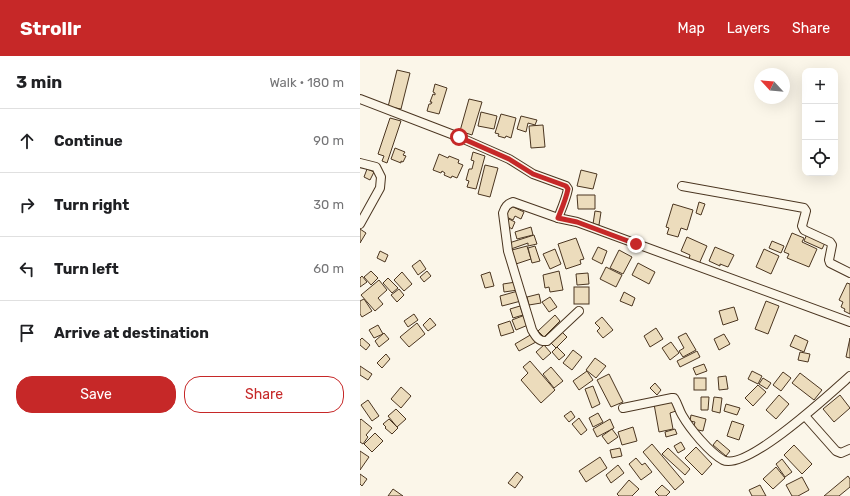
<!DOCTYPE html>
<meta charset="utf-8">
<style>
:root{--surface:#fff;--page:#f6f6f6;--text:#202124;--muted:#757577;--line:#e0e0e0;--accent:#c62828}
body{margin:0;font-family:Rubik,sans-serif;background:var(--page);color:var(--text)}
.controls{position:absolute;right:12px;top:12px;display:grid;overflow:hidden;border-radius:8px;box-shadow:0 4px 16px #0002}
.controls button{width:36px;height:36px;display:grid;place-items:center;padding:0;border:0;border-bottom:1px solid var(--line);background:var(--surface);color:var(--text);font:20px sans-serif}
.compass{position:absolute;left:394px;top:12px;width:36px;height:36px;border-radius:50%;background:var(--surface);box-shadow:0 4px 16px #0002;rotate:296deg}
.stop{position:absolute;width:12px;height:12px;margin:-9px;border:3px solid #c62828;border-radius:50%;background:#fff}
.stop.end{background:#c62828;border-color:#fff;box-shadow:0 1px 4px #0008}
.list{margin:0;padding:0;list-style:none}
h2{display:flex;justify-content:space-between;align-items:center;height:52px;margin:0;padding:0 16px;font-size:17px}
h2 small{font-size:13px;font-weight:400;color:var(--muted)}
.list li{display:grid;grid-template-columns:26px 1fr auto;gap:12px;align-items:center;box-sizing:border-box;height:64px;padding:0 16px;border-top:1px solid var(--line)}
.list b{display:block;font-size:15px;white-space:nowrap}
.list em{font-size:13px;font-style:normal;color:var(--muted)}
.actions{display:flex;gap:8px;padding:12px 16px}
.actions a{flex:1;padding:9px 0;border:1px solid var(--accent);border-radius:16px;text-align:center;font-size:14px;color:var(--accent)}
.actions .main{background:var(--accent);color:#fff}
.icon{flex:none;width:22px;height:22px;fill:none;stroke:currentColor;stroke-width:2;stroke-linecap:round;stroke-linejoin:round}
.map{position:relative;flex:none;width:490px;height:440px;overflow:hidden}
header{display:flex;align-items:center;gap:24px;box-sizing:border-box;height:56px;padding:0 20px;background:var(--accent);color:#fff}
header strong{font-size:19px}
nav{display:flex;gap:22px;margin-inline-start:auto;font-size:14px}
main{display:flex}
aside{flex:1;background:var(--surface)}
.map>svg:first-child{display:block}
</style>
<header>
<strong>Strollr</strong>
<nav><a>Map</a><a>Layers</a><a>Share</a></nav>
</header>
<main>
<aside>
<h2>3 min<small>Walk · 180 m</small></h2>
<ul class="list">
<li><svg class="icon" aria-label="ahead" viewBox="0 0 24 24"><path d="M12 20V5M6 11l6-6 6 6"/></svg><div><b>Continue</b></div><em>90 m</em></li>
<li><svg class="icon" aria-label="right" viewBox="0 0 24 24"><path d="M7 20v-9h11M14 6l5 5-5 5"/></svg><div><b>Turn right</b></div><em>30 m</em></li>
<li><svg class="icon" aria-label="left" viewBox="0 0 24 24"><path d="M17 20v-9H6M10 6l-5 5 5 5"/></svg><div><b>Turn left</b></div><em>60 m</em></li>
<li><svg class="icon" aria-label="arrive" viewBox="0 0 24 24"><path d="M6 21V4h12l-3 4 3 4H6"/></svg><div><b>Arrive at destination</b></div></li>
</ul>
<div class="actions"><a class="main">Save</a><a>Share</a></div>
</aside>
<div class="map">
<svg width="490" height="440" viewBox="0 0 490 440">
<rect width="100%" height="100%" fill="#fbf6e9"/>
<g fill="#ecdcbc" stroke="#4a3520">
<path d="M37,14L50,17L41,53L31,51V52L28,51Z"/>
<path d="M75,28L87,32L79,58L67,55L69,48H71L72,46H70L73,38L75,39V37L73,36Z"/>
<path d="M109,43L122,46L112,79L100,75Z"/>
<path d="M121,56L137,60L134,73L118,70Z"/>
<path d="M141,58L156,62L151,82L146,80L145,82L138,80L139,78L135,77Z"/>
<path d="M161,60L177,64L175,69L168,67L166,76L157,73Z"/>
<path d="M30,62L41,65L27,107L22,105L24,100L18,98Z"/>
<path d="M183,69L185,91L171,92L169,70Z"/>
<path d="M35,92L45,96L43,99L46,100L43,106L41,105V107L31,103Z"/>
<path d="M113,96L125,100L116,133L107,131L109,125L106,124L109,113H112L114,105L111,104Z"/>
<path d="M79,98L88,102L89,100L99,104L98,107L103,109L97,122L92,120L91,122L84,119L85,117L82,115L81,117L73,114Z"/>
<path d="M125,109L138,112L130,141L118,138Z"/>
<path d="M7,113L14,116L10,124L4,121Z"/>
<path d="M221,114L237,118L233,133L217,130Z"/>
<path d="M217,139H235V153H218Z"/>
<path d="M339,146L345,148L341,159L336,157Z"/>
<path d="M313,148L333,154L327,174L321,172L318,181L307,178L309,172L306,171Z"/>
<path d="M149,149L164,156L161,163L155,160L153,164L144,160Z"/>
<path d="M235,155L241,156L239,169L233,168Z"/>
<path d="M149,163L155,166L152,173L146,169Z"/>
<path d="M171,171L173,179L157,183L155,176Z"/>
<path d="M0,173L6,177L0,187Z"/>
<path d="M432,177L444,182L442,186L457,193L449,211L427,202L429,198L424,196Z"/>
<path d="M447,178L465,187L462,193L444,185Z"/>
<path d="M174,179L177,188L168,190V187L151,193L149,187Z"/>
<path d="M327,181L347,190L339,208L329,203L330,199L321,195Z"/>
<path d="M216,182L224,203L220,204L221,208L206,213L198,188Z"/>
<path d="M412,185L424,190L421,197L409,192Z"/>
<path d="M167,190L171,203L156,208L152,194Z"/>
<path d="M175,190L180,205L172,207L168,192Z"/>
<path d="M238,191L247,195L242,208L232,203Z"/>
<path d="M355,191L374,199L368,211L360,208V210L349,205Z"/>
<path d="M195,193L201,208L190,213L183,198Z"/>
<path d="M404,193L419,200L411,218L396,211Z"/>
<path d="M259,194L272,201L263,218L250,212Z"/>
<path d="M20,195L28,199L25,206L17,202Z"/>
<path d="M60,204L66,213L58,219L52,210Z"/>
<path d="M278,207L295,216L289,228L272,219Z"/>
<path d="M246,211L262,219L256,231L240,223Z"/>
<path d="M11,215L18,222L11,229L4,221Z"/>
<path d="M67,215L71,220L64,226L60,221Z"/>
<path d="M199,215L203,234L190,236L189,231L185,232L183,219Z"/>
<path d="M42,216L52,228L44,235L34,224Z"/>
<path d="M130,216L134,230L125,232L121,219Z"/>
<path d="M228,217L229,228L217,229L216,218Z"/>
<path d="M2,220L7,226L0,231V222Z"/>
<path d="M28,222L38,232L32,237L23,227Z"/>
<path d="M19,224L27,234L18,242L23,248L15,255L1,239Z"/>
<path d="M156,226L158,234L144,236L143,228Z"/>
<path d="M487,227L490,228V258L484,255L485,253L481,251L483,246L479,244Z"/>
<rect x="214" y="231" width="15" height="17"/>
<path d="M39,233L44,239L37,246L31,239Z"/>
<path d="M158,235L161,245L142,250L140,240Z"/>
<path d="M264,236L275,242L272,250L260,245Z"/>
<path d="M179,238L181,247L169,249L167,241Z"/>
<path d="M190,241L197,251L189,256L182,246Z"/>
<path d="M4,243L12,255L2,261L0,258V245Z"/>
<path d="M406,245L419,250L408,278L395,273Z"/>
<path d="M160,250L163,259L153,262L150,253Z"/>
<path d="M374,251L378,264L363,269L359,255Z"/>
<path d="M54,258L58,264L48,271L44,265Z"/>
<path d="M165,259L168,269L156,274L152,264Z"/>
<path d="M195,259L200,265L184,281L178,275Z"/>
<path d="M242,261L253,274L243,282L237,275L240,272L235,267Z"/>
<path d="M70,262L76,269L68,275L63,269Z"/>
<path d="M150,265L154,276L141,280L138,269Z"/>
<path d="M57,267L65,278L49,291L40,281Z"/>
<path d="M18,269L23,278L14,282L9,274Z"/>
<path d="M296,272L303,283L290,291L284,280Z"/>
<path d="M200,274L207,281L196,292L189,285Z"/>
<path d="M24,277L29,283L19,291L15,285Z"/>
<path d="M326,277L336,294L323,301L319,295L324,292L318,281Z"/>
<path d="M172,278L176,286L159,295L155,288Z"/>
<path d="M364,278L370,288L359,294L354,283Z"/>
<path d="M435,279L448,285L444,296L430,290Z"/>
<path d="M2,282L10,289L6,294L0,289V284Z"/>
<path d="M490,282V302L486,301Z"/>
<path d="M311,286L319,297L310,304L302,292Z"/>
<path d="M184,289L191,297L183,304L176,296Z"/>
<path d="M197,291L205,299L199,304L192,296Z"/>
<path d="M213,294L222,301L212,314L203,307Z"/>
<path d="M337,295L340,301L320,311L317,305Z"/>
<path d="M440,296L450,298L448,306L438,304Z"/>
<path d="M26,298L30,303L22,312L17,307Z"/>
<path d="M235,302L246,310L236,322L226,314Z"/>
<path d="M170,305L195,334L181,347L161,324L168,317L163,311Z"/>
<path d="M344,308L347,315L336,319L333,312Z"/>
<path d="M0,310L12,318L8,324L0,319Z"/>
<path d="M191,311L203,325L194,332L183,318Z"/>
<path d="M227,315L233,324L219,334L213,325Z"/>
<path d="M392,315L402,320L398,328L388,323Z"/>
<path d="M423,316L431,322L421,335L413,329Z"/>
<path d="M440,317L462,334L454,344L432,327Z"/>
<path d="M249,318L263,346L251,351L237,324Z"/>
<path d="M366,320L368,333L359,334L358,321Z"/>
<rect x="334" y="322" width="12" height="12"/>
<path d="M403,322L411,327L407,333L399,328Z"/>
<path d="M295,327L301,334L297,339L290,332Z"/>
<path d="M398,329L406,336L393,350L385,342Z"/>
<path d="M233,330L240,348L232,352L225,333Z"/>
<path d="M41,331L51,340L41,352L31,343Z"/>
<path d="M419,339L429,348L416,363L406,354Z"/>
<path d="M480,339L490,352L474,366L463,353Z"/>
<path d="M341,341H349L348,354H341Z"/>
<path d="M354,341L362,342L360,357L352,355Z"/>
<path d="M8,344L19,360L12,365L1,349Z"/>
<path d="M314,344L316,355L310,357L313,373L299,376L294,348Z"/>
<path d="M366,348L380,352L377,359L364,355Z"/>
<path d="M36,353L46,363L37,371L28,360Z"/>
<path d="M211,355L215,361L209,366L204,360Z"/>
<path d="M238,357L243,366L233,371L229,362Z"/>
<path d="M331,359L346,363L343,375L333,373L335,366L330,365Z"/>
<path d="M219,362L227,374L221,379L212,368Z"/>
<path d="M1,363L12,372L6,379L8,381L3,388L0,386V364Z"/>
<path d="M29,363L38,372L32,378L25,372L26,371L23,368Z"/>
<path d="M250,363L254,372L237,381L233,373Z"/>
<path d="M372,365L384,369L379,384L367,380Z"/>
<path d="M273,371L277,385L262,389L258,376Z"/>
<path d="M252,373L258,381L248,388L242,380Z"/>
<path d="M315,373L317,378L306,381L305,376Z"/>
<path d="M15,377L23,385L12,396L4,388Z"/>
<path d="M357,384L370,395L366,400L353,389Z"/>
<path d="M321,386L325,393L318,397L314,390Z"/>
<path d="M292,388L324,426L315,434L283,396Z"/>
<path d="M434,389L452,408L442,418L424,399Z"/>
<path d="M336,391L352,408L342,419L325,402Z"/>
<path d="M260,392L262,400L252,402L250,394Z"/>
<path d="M308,392L330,413L325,419L302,398Z"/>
<path d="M0,395L9,401L0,414Z"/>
<path d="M240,401L247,412L226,426L219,415Z"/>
<path d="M276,402L282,409L285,407L292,416L281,424L269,408Z"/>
<path d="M422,403L432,416L425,421L416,408Z"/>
<path d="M258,409L264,417L251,427L246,419Z"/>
<path d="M416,411L425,422L413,433L403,423Z"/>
<path d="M157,416L163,421L155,432L148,427Z"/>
<path d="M0,418L7,423L2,430L0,428Z"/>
<path d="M488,420L490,423V431L479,440H464Z"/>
<path d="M442,421L449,434L438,440H432L426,429Z"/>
<path d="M269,424L279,433L272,440H259L257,438Z"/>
<path d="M302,429L310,436L306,440H299L295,436Z"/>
<path d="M400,429L406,440H392L389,434Z"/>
<path d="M33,433L43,440H28Z"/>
</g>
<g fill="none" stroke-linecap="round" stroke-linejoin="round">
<g stroke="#4a3520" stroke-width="10">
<g id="street">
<path d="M0,43L99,81L149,103L173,118L206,130L208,133C206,143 202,152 198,162"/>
<path d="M0,107L16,111L21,121L20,132L0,168"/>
<path d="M322,130L444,152L446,155L442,170L444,174L470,186L472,189L469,204L470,207L490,217"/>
<path d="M219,255L187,285C179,286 176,281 172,274L148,195L143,157C145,151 147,148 153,146L198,162L217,166L490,266"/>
<path d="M263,352L312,342H314C318,348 319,354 322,359C330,373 349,396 363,404C386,416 472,336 490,320"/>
<path d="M445,360L476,395L481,397L490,393"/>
</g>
</g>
<use href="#street" stroke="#fbf6e9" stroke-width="8"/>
</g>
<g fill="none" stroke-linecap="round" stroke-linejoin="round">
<path stroke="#c62828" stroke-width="5" d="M99,81L149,103L173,118L206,130L208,133C206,143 202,152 198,162L217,166L276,188"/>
</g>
</svg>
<div class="controls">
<button>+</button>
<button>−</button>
<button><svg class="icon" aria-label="locate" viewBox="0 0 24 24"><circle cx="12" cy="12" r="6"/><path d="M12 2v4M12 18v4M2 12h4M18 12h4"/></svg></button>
</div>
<svg class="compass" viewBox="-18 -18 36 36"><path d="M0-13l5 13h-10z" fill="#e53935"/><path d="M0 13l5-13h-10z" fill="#757577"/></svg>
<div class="stop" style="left:99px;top:81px"></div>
<div class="stop end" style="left:276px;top:188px"></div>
</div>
</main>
